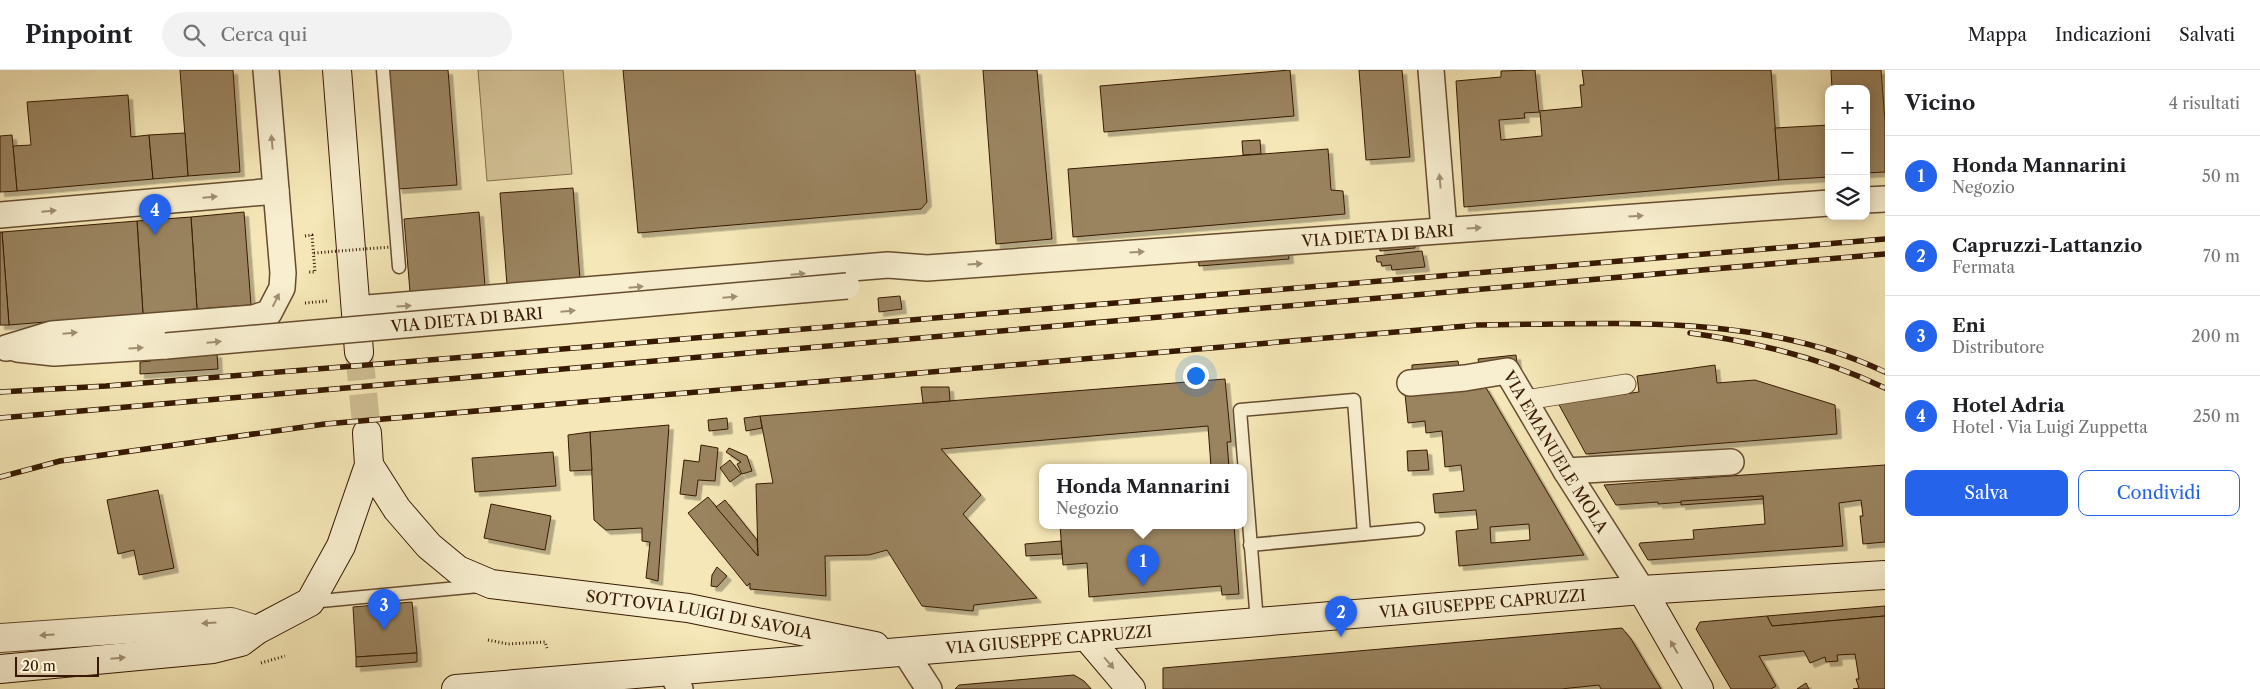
<!DOCTYPE html>
<html lang="it">
<meta charset="utf-8">
<style>
:root{--surface:#fff;--page:#f2f2f2;--text:#202124;--muted:#757577;--line:#e0e0e0;--accent:#2563eb}
body{margin:0;font-family:"Libre Caslon Text",serif;background:var(--page);color:var(--text)}
.controls{position:absolute;right:15px;top:15px;display:grid;overflow:hidden;border-radius:10px;box-shadow:0 2px 12px #0003}
.controls button{width:45px;height:45px;display:grid;place-items:center;padding:0;border:0;border-bottom:1px solid var(--line);background:var(--surface);color:var(--text);font:25px sans-serif}
.scale{position:absolute;left:15px;bottom:12px;width:84px;box-sizing:border-box;padding-left:5px;border:2px solid #371901;border-top:0;font-size:14px;line-height:18px;white-space:nowrap;color:#371901;-webkit-text-stroke:4px #f8efd0;paint-order:stroke}
.you{position:absolute;left:1195px;top:305px;width:18px;height:18px;margin:-12px;border:4px solid #fff;border-radius:50%;background:#1a73e8;box-shadow:0 0 0 8px #1a73e833}
.badge{display:grid;place-items:center;width:32px;height:32px;border-radius:50%;background:var(--accent);color:#fff;font-size:16px;font-weight:700}
.pin{position:absolute;translate:-50% -41px;filter:drop-shadow(0 1px 2px #0008)}
.pin::after{content:'';position:absolute;top:26px;width:18px;height:15px;background:inherit;clip-path:polygon(0 0,100% 0,50% 100%)}
.popup{position:absolute;left:1039px;top:394px;width:208px;height:65px;box-sizing:border-box;display:grid;place-content:center;border-radius:10px;background:var(--surface);filter:drop-shadow(0 1px 4px #0005);font-size:16px;white-space:nowrap;color:var(--muted)}
.popup b{font-size:19px;color:var(--text)}
.popup::after{content:'';position:absolute;left:50%;top:100%;margin-left:-10px;border:10px solid transparent;border-top-color:var(--surface)}
.list{margin:0;padding:0;list-style:none}
h2{display:flex;justify-content:space-between;align-items:center;height:65px;margin:0;padding:0 20px;font-size:21px}
h2 small{font-size:16px;font-weight:400;color:var(--muted)}
.list li{display:grid;grid-template-columns:32px 1fr auto;gap:15px;align-items:center;box-sizing:border-box;height:80px;padding:0 20px;border-top:1px solid var(--line)}
.list b{display:block;font-size:19px;white-space:nowrap}
.list p{margin:0;font-size:16px;white-space:nowrap;color:var(--muted)}
.list em{font-size:16px;font-style:normal;color:var(--muted)}
.actions{display:flex;gap:10px;padding:15px 20px}
.actions a{flex:1;padding:11px 0;border:1px solid var(--accent);border-radius:10px;text-align:center;font-size:18px;color:var(--accent)}
.actions .main{background:var(--accent);color:#fff}
.icon{flex:none;width:28px;height:28px;fill:none;stroke:currentColor;stroke-width:2;stroke-linecap:round;stroke-linejoin:round}
.map{position:relative;flex:none;width:1885px;height:619px;overflow:hidden}
header{display:flex;align-items:center;gap:30px;box-sizing:border-box;height:70px;padding:0 25px;background:var(--surface);border-bottom:1px solid var(--line)}
header strong{font-size:24px}
nav{display:flex;gap:28px;margin-inline-start:auto;font-size:18px}
.search{width:350px;height:45px;background:var(--page);display:flex;align-items:center;gap:12px;box-sizing:border-box;padding:0 18px;border-radius:28px;color:var(--muted);font-size:19px}
main{display:flex}
aside{flex:1;background:var(--surface)}
.map>svg:first-child{display:block}
</style>
<header>
<strong>Pinpoint</strong>
<div class="search"><svg class="icon" aria-label="search" viewBox="0 0 24 24"><circle cx="10" cy="10" r="6"/><path d="M15 15l6 6"/></svg>Cerca qui</div>
<nav><a>Mappa</a><a>Indicazioni</a><a>Salvati</a></nav>
</header>
<main>
<div class="map">
<svg width="1885" height="619" viewBox="0 0 1885 619">
<defs>
<filter id="shadow"><feDropShadow dx="4.5" dy="4.5" stdDeviation="0" flood-color="#0004"/></filter>
</defs>
<rect width="100%" height="100%" fill="#f5e7b7"/>
<filter id="stains"><feTurbulence type="fractalNoise" baseFrequency=".004" numOctaves="4"/><feColorMatrix values="0 0 0 0 .2 0 0 0 0 .09 0 0 0 0 .02 0 0 0 .5 -.17"/></filter>
<radialGradient id="worn" r=".72"><stop offset=".6" stop-color="#630" stop-opacity="0"/><stop offset="1" stop-color="#630" stop-opacity=".3"/></radialGradient>
<path fill="#d5c498" stroke="#866e4c" d="M478,0H563L572,104L487,111Z"/>
<g fill="#9a8460" stroke="#371901" fill-rule="evenodd" filter="url(#shadow)">
<path d="M180,0H233L240,102L188,106Z"/>
<path d="M389,0H448L457,115L398,119Z"/>
<path d="M623,0H915L927,132L921,139L638,163Z"/>
<path d="M983,0H1037L1052,169L996,174Z"/>
<path d="M1290,0L1294,46L1104,62L1100,16Z"/>
<path d="M1359,0H1402L1410,87L1366,90Z"/>
<path d="M1535,0L1539,41L1582,37L1580,15H1584L1582,0H1771L1779,110L1464,137L1456,11L1501,7V1ZM1540,42L1542,66L1501,70L1499,50L1525,48L1524,43Z"/>
<path d="M1831,0H1881L1885,51V102L1866,103V19H1832Z"/>
<path d="M128,25L131,67L149,65L153,109L17,121L13,76L31,75L27,32Z"/>
<path d="M1829,55V107L1779,110L1775,58Z"/>
<path d="M185,63L188,106L153,109L149,65Z"/>
<path d="M12,65L17,121L0,122V66Z"/>
<path d="M1260,70L1261,84L1243,85L1242,71Z"/>
<path d="M1328,79L1331,120L1343,121L1345,144L1073,167L1068,99Z"/>
<path d="M573,118L580,209L507,215L500,123Z"/>
<path d="M244,142L251,235L197,239L191,147Z"/>
<path d="M479,142L485,216L410,222L404,149Z"/>
<path d="M191,147L197,239L143,244L137,151Z"/>
<path d="M137,151L143,244L9,255L2,162Z"/>
<path d="M0,162H2L9,255H0Z"/>
<path d="M1414,167L1415,178L1380,181L1379,170Z"/>
<path d="M1288,178L1289,189L1199,196L1198,185Z"/>
<path d="M1422,181L1425,197L1392,200L1391,195L1382,196L1381,192H1377L1376,186Z"/>
<path d="M900,226L902,239L879,242L878,228Z"/>
<path d="M217,283L218,299L140,304V292L151,291L150,288Z"/>
<path d="M1516,285L1517,294L1480,298L1478,289Z"/>
<path d="M1458,291L1459,297L1412,301V295Z"/>
<path d="M1715,295L1717,313L1755,310L1835,335L1837,364L1586,384L1558,333L1639,322L1637,306Z"/>
<path d="M1225,309L1231,372H1227L1229,397H1211L1208,356L941,379L981,425L963,444L1037,528L974,535L973,541L922,536L887,480L869,485L825,486L826,526L750,519V513L747,516L688,443L708,427L758,486L756,414L773,413L760,346Z"/>
<path d="M1485,316L1584,485L1459,496L1456,461L1478,459L1476,440L1435,443L1433,424L1464,421L1461,395L1445,397L1442,361L1426,363L1425,351L1408,353L1405,324ZM1529,454L1530,470L1491,473L1490,457Z"/>
<path d="M921,317H949L950,331L923,333Z"/>
<path d="M760,346L762,358L746,361L744,348Z"/>
<path d="M727,348L728,359L709,361L708,350Z"/>
<path d="M669,355L658,511L646,508L650,472L642,471V458L606,460L594,450L590,362Z"/>
<path d="M590,362L592,400L570,401L568,365Z"/>
<path d="M701,375L718,378L715,411L698,410L696,426L680,424L684,390L699,392Z"/>
<path d="M729,378L747,386L752,401L742,404L737,394L741,392L726,382Z"/>
<path d="M1427,380L1429,400L1408,401L1407,381Z"/>
<path d="M553,382L556,416L475,422L472,388Z"/>
<path d="M730,390L741,404L730,412L720,398Z"/>
<path d="M1885,395V472L1863,474L1860,446H1863L1861,430L1839,433L1843,476L1648,490L1639,475L1640,473L1694,469L1693,460L1765,454L1763,426L1658,434V432L1616,435L1604,415Z"/>
<path d="M158,420L174,498L139,505L134,480L118,484L107,430Z"/>
<path d="M1763,426V429L1681,435V431Z"/>
<path d="M725,430L757,470L758,486L716,437Z"/>
<path d="M491,434L551,446L545,480L484,468Z"/>
<path d="M1060,455H1234L1239,524L1222,525L1221,516L1089,527L1087,493L1063,495Z"/>
<path d="M1061,471L1062,484L1026,486L1025,474Z"/>
<path d="M717,497L727,506L717,517L711,516L712,505Z"/>
<path d="M412,532L417,583L356,587L353,537Z"/>
<path d="M1885,536V546L1772,556L1767,546Z"/>
<path d="M1767,546L1772,556L1885,546V619H1853L1859,618L1856,609H1859L1855,584L1837,585L1838,591L1826,592L1825,587L1810,593L1804,581L1759,586L1776,616L1771,619H1731L1696,559L1700,552Z"/>
<path d="M1622,558L1631,569L1661,619H1601L1599,615L1561,619H1163V598Z"/>
<path d="M417,583V592L356,597V587Z"/>
<path d="M1074,605L1084,611L1091,619H955L959,615Z"/>
<path d="M1806,613L1809,619H1797Z"/>
</g>
<g fill="none" stroke-linecap="round" stroke-linejoin="round">
<path stroke="#cfbe93" stroke-width="28" stroke-dasharray="28 14" stroke-linecap="butt" d="M359,282L367,363"/>
<g stroke="#664c2e" stroke-width="15">
<g id="service">
<path d="M383,0L399,197"/>
<path d="M1250,475L1418,459"/>
<path d="M310,532L479,516"/>
<path d="M1257,552L1240,340L1354,330L1364,464"/>
</g>
</g>
<g stroke="#664c2e" stroke-width="21">
<path id="pedestrian" d="M1526,330L1626,314"/>
</g>
<g stroke="#664c2e" stroke-width="28">
<g id="minor">
<path d="M1431,0L1444,160"/>
<path d="M1866,130L1885,129"/>
<path d="M0,145L276,121"/>
<path id="s1" d="M355,239L888,195L927,198L1829,133"/>
<path d="M6,278L52,264L253,248L269,243L282,218L283,203L266,0"/>
<path d="M17,279L54,283L166,276"/>
<path id="s2" d="M1410,313L1465,308L1507,301L1566,401L1642,520"/>
<path d="M1566,401L1731,392"/>
<path d="M905,582L929,619"/>
<path d="M671,601L680,619"/>
</g>
</g>
<g stroke="#664c2e" stroke-width="30">
<path id="tertiary" d="M0,568L231,552L257,560"/>
</g>
<g stroke="#371901" stroke-width="30">
<g id="secondary">
<path d="M337,0L359,282"/>
<path id="s3" d="M369,395L397,439L429,476L458,500L491,514L688,538L875,576"/>
<path d="M1642,520L1699,619"/>
<path d="M1087,567L1131,619"/>
<path d="M0,599L213,579L241,572L257,560L310,532L341,476L369,395L367,363"/>
<path id="s4" d="M456,619L1642,520L1885,505"/>
</g>
</g>
<g stroke="#371901" stroke-width="3" stroke-dasharray="1 2.5" stroke-linecap="butt">
<path d="M305,166L312,165L315,202H309"/>
<path d="M305,233L327,231"/>
<path d="M488,570L508,574L545,572L547,578"/>
<path d="M261,593L285,586"/>
</g>
<use href="#service" stroke="#f8efd0" stroke-width="12"/>
<use href="#pedestrian" stroke="#f8efd0" stroke-width="19"/>
<use href="#minor" stroke="#f8efd0" stroke-width="25"/>
<use href="#tertiary" stroke="#f8efd0" stroke-width="28"/>
<use href="#secondary" stroke="#f8efd0" stroke-width="28"/>
<g stroke="#371901" stroke-width="5.5">
<g id="rail">
<path d="M1690,263C1756,272 1824,289 1885,318"/>
<path d="M0,322L106,316L454,288L1885,169"/>
<path d="M0,348L1885,184"/>
<path d="M0,407L60,391L325,354L1478,255C1613,254 1759,242 1885,302"/>
</g>
</g>
<use href="#rail" stroke="#f8efd0" stroke-width="4" stroke-dasharray="11" stroke-linecap="butt"/>
<g stroke="#664c2e" stroke-width="28" stroke-linecap="butt">
<g id="minor-bridge">
<path id="s5" d="M166,276L847,216"/>
</g>
</g>
<path stroke="#371901" stroke-width="3" stroke-dasharray="1 2.5" stroke-linecap="butt" d="M314,183L390,177"/>
<use href="#minor-bridge" stroke="#f8efd0" stroke-width="25"/>
</g>
<defs><path id="oneway-solid" d="M-6-.8H1V-3.2L6.5 0L1 3.2V.8H-6Z" transform="scale(1.25)"/></defs>
<g fill="#a18f73">
<use href="#oneway-solid" transform="translate(272 72) rotate(-95)"/>
<use href="#oneway-solid" transform="translate(1440 111) rotate(-95)"/>
<use href="#oneway-solid" transform="translate(210 127) rotate(-5)"/>
<use href="#oneway-solid" transform="translate(49 141) rotate(-5)"/>
<use href="#oneway-solid" transform="translate(1636 146) rotate(-4)"/>
<use href="#oneway-solid" transform="translate(1474 158) rotate(-4)"/>
<use href="#oneway-solid" transform="translate(1137 182) rotate(-4)"/>
<use href="#oneway-solid" transform="translate(975 194) rotate(-4)"/>
<use href="#oneway-solid" transform="translate(798 204) rotate(-5)"/>
<use href="#oneway-solid" transform="translate(636 217) rotate(-5)"/>
<use href="#oneway-solid" transform="translate(730 227) rotate(-5)"/>
<use href="#oneway-solid" transform="translate(276 230) rotate(-64)"/>
<use href="#oneway-solid" transform="translate(404 236) rotate(-4)"/>
<use href="#oneway-solid" transform="translate(568 241) rotate(-5)"/>
<use href="#oneway-solid" transform="translate(70 263) rotate(-5)"/>
<use href="#oneway-solid" transform="translate(214 272) rotate(-5)"/>
<use href="#oneway-solid" transform="translate(136 278) rotate(-4)"/>
<use href="#oneway-solid" transform="translate(209 553) rotate(176)"/>
<use href="#oneway-solid" transform="translate(47 565) rotate(176)"/>
<use href="#oneway-solid" transform="translate(1674 577) rotate(-120)"/>
<use href="#oneway-solid" transform="translate(118 588) rotate(-5)"/>
<use href="#oneway-solid" transform="translate(1109 593) rotate(49)"/>
</g>
<g text-anchor="middle" stroke-width="4" stroke-linejoin="round" paint-order="stroke">
<g font-size="16" fill="#371901" stroke="#f8efd0">
<text dy="6" stroke="none"><textPath href="#s1" startOffset="1026">VIA DIETA DI BARI</textPath></text>
<text dy="6" stroke="none"><textPath href="#s5" startOffset="302">VIA DIETA DI BARI</textPath></text>
<text dy="6" stroke="none"><textPath href="#s2" startOffset="192">VIA EMANUELE MOLA</textPath></text>
<text dy="6" stroke="none"><textPath href="#s4" startOffset="1030">VIA GIUSEPPE CAPRUZZI</textPath></text>
<text dy="6" stroke="none"><textPath href="#s3" startOffset="385">SOTTOVIA LUIGI DI SAVOIA</textPath></text>
<text dy="6" stroke="none"><textPath href="#s4" startOffset="595">VIA GIUSEPPE CAPRUZZI</textPath></text>
</g>
</g>
<rect width="100%" height="100%" filter="url(#stains)"/>
<rect width="100%" height="100%" fill="url(#worn)"/>
</svg>
<div class="controls">
<button>+</button>
<button>−</button>
<button><svg class="icon" aria-label="layers" viewBox="0 0 24 24"><path d="M12 4l9 5-9 5-9-5zM3 14l9 5 9-5"/></svg></button>
</div>
<div class="scale">20 m</div>
<div class="you"></div>
<div class="pin badge" style="left:1143px;top:516px">1</div>
<div class="popup"><b>Honda Mannarini</b>Negozio</div>
<div class="pin badge" style="left:1341px;top:567px">2</div>
<div class="pin badge" style="left:384px;top:560px">3</div>
<div class="pin badge" style="left:155px;top:165px">4</div>
</div>
<aside>
<h2>Vicino<small>4 risultati</small></h2>
<ul class="list">
<li><span class="badge">1</span><div><b>Honda Mannarini</b><p>Negozio</p></div><em>50 m</em></li>
<li><span class="badge">2</span><div><b>Capruzzi-Lattanzio</b><p>Fermata</p></div><em>70 m</em></li>
<li><span class="badge">3</span><div><b>Eni</b><p>Distributore</p></div><em>200 m</em></li>
<li><span class="badge">4</span><div><b>Hotel Adria</b><p>Hotel · Via Luigi Zuppetta</p></div><em>250 m</em></li>
</ul>
<div class="actions"><a class="main">Salva</a><a>Condividi</a></div>
</aside>
</main>
